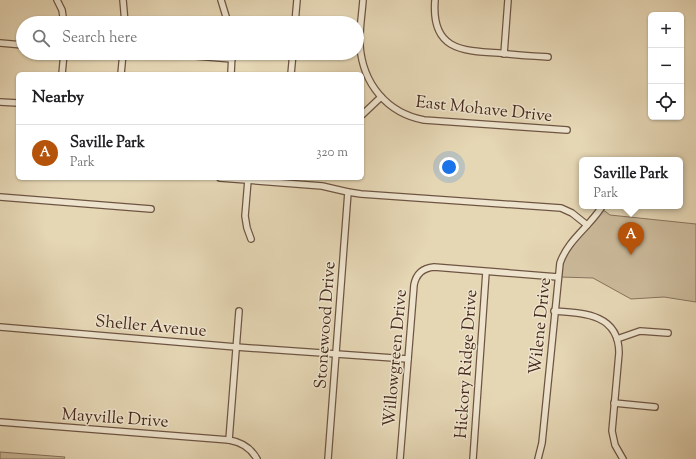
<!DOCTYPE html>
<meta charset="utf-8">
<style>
:root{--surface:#fff;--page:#f6f6f6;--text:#202124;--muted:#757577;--line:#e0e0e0;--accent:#b45309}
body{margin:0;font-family:"Sorts Mill Goudy",serif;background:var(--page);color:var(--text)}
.controls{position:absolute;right:12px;top:12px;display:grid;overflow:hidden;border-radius:6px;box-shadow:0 1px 3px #0004}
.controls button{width:36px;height:36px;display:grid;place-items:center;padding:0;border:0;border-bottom:1px solid var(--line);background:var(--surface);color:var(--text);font:20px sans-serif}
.you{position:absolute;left:449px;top:167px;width:14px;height:14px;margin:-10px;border:3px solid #fff;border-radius:50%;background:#1a73e8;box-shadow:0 0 0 6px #1a73e833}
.badge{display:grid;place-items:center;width:26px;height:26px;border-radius:50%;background:var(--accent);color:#fff;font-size:13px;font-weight:700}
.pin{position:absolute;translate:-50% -33px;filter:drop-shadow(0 1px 2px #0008)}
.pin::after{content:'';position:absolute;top:21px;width:14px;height:12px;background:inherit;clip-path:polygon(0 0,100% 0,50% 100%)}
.popup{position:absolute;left:579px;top:157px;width:104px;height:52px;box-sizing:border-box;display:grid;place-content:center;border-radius:6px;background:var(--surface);filter:drop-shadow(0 1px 3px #0005);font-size:13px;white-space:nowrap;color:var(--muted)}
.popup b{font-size:15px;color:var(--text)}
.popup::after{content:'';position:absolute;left:50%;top:100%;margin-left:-8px;border:8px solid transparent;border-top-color:var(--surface)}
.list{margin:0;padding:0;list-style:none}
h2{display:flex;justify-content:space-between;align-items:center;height:52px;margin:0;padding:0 16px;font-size:17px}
h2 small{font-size:13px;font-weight:400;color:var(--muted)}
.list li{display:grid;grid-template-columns:26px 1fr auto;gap:12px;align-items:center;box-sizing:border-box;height:56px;padding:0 16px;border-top:1px solid var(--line)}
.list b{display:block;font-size:15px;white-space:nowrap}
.list p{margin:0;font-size:13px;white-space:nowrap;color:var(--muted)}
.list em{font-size:13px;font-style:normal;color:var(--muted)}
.icon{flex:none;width:22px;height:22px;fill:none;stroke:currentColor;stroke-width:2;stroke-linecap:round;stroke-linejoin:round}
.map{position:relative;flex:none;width:696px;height:459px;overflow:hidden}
.search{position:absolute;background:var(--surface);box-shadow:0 1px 3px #0004;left:16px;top:16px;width:348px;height:44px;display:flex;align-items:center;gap:10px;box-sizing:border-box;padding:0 14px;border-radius:22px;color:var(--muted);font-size:15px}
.panel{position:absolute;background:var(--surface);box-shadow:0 1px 3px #0004;left:16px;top:72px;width:348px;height:108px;border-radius:6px}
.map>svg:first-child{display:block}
</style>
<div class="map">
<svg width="696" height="459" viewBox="0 0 696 459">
<rect width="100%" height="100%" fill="#e5d6b4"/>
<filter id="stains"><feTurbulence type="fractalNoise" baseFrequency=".005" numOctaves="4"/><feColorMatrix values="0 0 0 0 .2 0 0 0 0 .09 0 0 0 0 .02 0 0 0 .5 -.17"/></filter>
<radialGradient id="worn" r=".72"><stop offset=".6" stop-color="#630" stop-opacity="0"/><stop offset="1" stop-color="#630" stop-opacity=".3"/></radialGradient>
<g fill="#cab99a" stroke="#88725c">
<path d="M602,209L610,215L696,224V302L664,297L631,299L593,278L560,277C562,250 586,229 602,209Z"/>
<path d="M0,452L65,457L64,459H0Z"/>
</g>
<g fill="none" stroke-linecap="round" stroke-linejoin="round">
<g stroke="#6e5543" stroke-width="8">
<g id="minor">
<path d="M57,0L62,10L64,23"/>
<path d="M123,0L125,23"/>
<path d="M221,0L228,23"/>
<path d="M363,0C362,15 359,31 360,46C363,84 387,113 424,120L567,130"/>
<path d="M435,0C431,49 460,51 499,53C515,55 532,56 548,57"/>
<path d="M295,23L297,0"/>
<path d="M0,43L23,45"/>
<path d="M504,54L508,0"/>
<path d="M183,55L232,59"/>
<path d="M62,74L64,53"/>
<path d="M121,74L123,53"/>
<path d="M231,74L232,53"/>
<path d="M291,74L293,53"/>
<path d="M0,102L18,103"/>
<path d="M362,115L381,97"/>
<path d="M220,178L322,186L348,192L361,194L561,208L572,213L587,225"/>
<path d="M248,180L245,216L247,228L251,239"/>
<path d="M0,197L151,209"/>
<path d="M554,311C584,313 619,314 619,353L612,431L615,445L623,459"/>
<path d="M0,327L236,347L408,359"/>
<path d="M617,339L640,331L668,333"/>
<path d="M614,403L655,407"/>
<path d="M0,422L229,440C241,442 251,448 257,459"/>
<path d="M229,440L239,311"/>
<path d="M328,459L348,192"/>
<path d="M400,459L414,285C416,274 423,268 434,267L558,277"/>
<path d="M473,459L486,272"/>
<path d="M538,459L542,443L560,263C568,240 588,228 601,208"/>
</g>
</g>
<use href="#minor" stroke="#eee4ce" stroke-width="5.5"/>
</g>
<g text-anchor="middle" stroke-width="3" stroke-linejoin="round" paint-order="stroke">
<g font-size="17" fill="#462a1d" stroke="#eee4ce">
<text transform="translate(484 108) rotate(6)" y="6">East Mohave Drive</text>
<text transform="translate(151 325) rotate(5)" y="6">Sheller Avenue</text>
<text transform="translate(324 325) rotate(-86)" y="6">Stonewood Drive</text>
<text transform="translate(539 326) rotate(-84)" y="6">Wilene Drive</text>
<text transform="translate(394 358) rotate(-85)" y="6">Willowgreen Drive</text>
<text transform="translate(465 364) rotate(-86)" y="6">Hickory Ridge Drive</text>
<text transform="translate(115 417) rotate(4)" y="6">Mayville Drive</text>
</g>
</g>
<rect width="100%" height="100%" filter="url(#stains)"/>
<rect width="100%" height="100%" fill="url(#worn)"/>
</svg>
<div class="controls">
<button>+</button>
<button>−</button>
<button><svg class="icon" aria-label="locate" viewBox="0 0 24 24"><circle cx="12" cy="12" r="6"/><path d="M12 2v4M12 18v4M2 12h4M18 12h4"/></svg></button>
</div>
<div class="you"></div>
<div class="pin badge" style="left:631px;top:255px">A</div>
<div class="popup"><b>Saville Park</b>Park</div>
<div class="search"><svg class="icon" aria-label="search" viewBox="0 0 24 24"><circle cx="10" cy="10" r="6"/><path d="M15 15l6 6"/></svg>Search here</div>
<section class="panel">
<h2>Nearby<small></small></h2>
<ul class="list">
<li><span class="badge">A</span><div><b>Saville Park</b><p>Park</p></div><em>320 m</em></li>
</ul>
</section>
</div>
